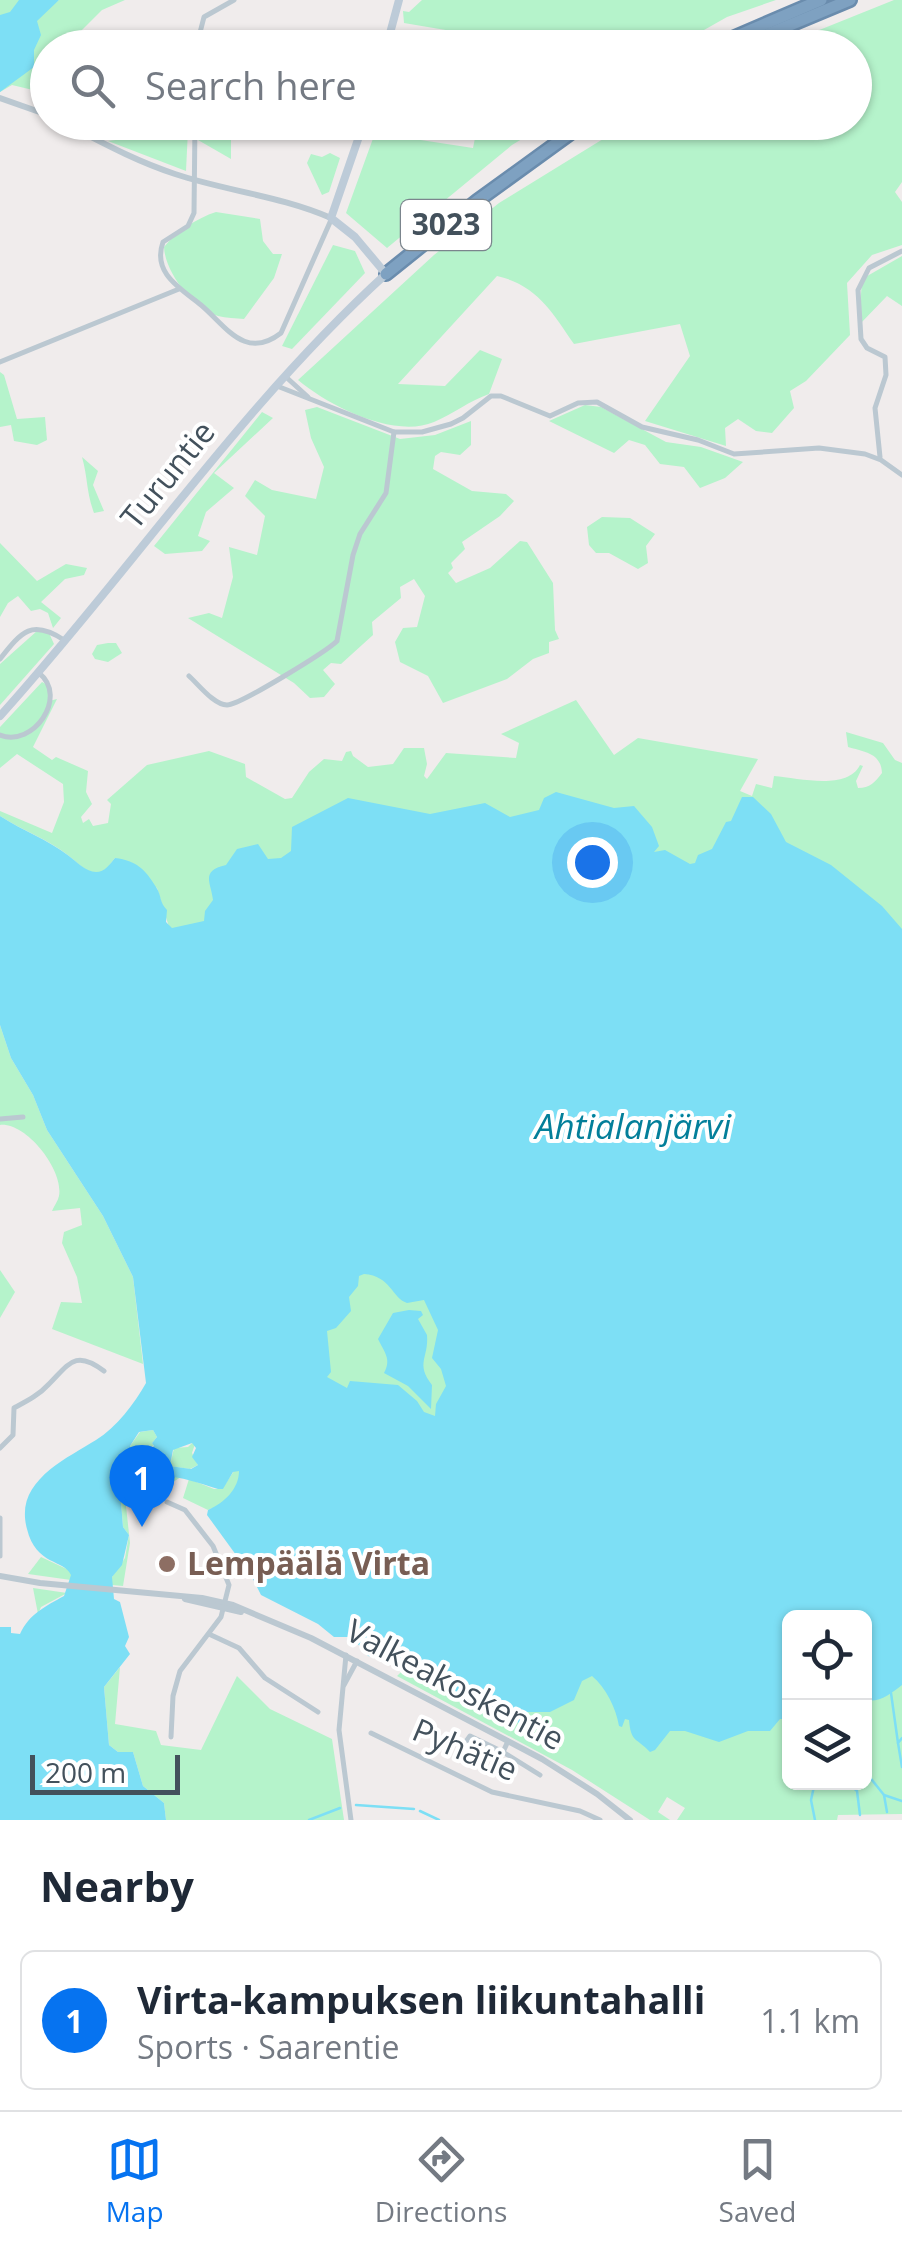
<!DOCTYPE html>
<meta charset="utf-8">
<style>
:root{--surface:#fff;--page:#f6f6f7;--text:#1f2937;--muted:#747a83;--line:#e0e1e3;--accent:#0673f0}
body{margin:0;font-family:"Open Sans",sans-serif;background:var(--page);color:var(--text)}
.controls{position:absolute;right:30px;bottom:30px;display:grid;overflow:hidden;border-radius:15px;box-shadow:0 2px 8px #0004}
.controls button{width:90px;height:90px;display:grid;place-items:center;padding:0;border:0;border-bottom:2px solid var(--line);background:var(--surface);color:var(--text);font:50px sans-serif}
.scale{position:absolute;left:30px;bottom:25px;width:150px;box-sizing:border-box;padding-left:10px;border:5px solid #43515c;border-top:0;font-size:28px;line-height:35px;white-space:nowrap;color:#43515c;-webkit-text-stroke:8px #fff;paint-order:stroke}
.you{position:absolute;left:592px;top:862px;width:35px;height:35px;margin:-25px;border:8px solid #fff;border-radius:50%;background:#1a73e8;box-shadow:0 0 0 15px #1a73e833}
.badge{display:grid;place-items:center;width:65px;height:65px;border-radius:50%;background:var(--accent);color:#fff;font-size:32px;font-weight:700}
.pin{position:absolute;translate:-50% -82px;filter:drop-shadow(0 2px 5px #0008)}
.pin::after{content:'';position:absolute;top:52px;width:35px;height:30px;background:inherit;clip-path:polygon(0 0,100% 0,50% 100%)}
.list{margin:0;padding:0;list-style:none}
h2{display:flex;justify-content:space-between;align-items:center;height:130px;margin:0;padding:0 40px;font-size:42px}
h2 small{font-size:32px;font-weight:400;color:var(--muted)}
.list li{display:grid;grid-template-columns:65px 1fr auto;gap:30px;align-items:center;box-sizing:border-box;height:140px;margin:0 20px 20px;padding:0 20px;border:2px solid var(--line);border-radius:15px}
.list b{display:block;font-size:38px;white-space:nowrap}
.list p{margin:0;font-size:32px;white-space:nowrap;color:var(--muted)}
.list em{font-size:32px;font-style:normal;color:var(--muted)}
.icon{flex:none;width:55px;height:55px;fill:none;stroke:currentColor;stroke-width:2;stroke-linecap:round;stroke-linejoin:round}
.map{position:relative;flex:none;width:902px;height:1820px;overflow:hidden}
.search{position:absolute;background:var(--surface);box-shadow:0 2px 8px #0004;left:30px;right:30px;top:30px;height:110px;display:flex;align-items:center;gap:25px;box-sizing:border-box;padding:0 35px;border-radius:55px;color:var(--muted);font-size:38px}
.sheet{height:290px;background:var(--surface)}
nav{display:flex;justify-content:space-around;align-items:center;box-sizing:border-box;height:140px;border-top:2px solid var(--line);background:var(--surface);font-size:28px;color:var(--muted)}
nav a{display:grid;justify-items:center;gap:5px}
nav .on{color:var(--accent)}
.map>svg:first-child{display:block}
</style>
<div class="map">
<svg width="902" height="1820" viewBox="0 0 902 1820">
<rect width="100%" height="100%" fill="#f0ecec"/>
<g fill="#b5f3cb" fill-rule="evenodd">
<path d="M0,0H45L50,7L59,0H125L102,10L75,37L79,47L48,48L47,103L37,91L12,85L0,92Z"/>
<path d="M422,0H776L727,17L674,47L492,48L493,38L404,23L403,11L409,12Z"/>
<path d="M894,0H902V182L895,192L902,202V245L872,255L847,283L850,335L806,381L790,391L794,408L772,433L756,431L738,419L725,428L726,446L645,421L690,356L680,324L574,344C552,312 537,285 497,276L398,384L445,386L480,350L502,359L489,394C469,401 453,414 434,422C394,439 329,406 298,380L434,255L499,203L629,123L854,122V48L777,47Z"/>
<path d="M163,122L231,123V159L198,140L197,124L163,125Z"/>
<path d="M478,123H548L512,145L387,248L346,213L375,133L473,148Z"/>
<path d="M188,130L186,171L108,141L187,130Z"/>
<path d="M330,153L340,158L329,192L322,195L307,163L311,154L322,157Z"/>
<path d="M216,212L260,219L263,241L273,254H282L274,278L244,319C236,318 226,318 218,316C194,309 165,273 164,247C176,232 197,218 216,212Z"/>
<path d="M333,245L355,251L365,273L292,349L282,346Z"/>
<path d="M902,256V306L887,296L859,325L862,279Z"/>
<path d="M0,372L4,375L17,419L45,417L47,440L37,445L14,441L11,425L0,427Z"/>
<path d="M585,405L601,407L666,442L701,447L743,462L725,478L700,488L684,467L660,464L645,445L629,440L614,453L549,421Z"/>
<path d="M317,407L400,439L435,435L471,421V445L460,455L441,452L435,456L433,469L472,491L506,494L514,501L500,516L462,542L465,549L451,563L453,568L448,573L456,583L490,568L520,541L527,542L553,583L555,630L559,639L549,642V653L533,659L507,679L443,703L428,676L400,662L395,642L403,628L417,627L425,596L414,579L400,587L401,598L372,622L373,635L341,664L331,663L323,670L335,684L324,697L310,698L294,683L188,618L209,613L222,618L233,577L229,547L257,555L265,516L245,496L255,480L272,490L316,499L324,467L311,438L305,410Z"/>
<path d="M262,412L273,418L214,473L234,488L206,512L198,536L210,541L202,551L165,554L154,546Z"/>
<path d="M82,457L98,471L93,485L104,511L94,513C86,491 88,478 82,457Z"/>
<path d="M602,517L630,518L655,534L646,546L648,563L638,569L609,553H596L589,545L587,527Z"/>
<path d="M0,543L37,581L66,564L87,568L84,575L65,579L41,602L61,618L53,628L48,613L40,609L31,611L18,596L8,603L0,617Z"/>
<path d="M37,631L49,633L54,644L0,705V664Z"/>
<path d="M108,643H116L122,653L108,662L95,659L92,654L97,645Z"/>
<path d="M42,682L48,685L49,701L57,699L33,747L52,760L56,757L88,771L86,792L92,804L81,817L83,823L89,819L93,826L108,823L111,804L107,800L147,765L209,751L245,764L246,777L285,799L292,798L309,772L324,759L342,761L346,752L351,751L353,756L368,767L393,764L404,748H424L427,764L424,776L427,779L446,753L516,758L519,743L501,734L576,700L614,755L638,738L758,759L740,791L752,796L756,784L772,788L774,776C799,778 847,791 860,765L863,766L856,781L858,788C870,788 875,782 882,773C881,753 865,752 848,747L846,732L883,743L895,760L902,763V1814L838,1815L837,1820H677L685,1808L667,1797L658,1812L670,1820H650L572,1770L397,1676L402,1671L411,1674L521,1724L212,1508L208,1510L183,1498L189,1479L214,1489H222L234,1471L169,927L157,888L115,858C110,864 105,873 97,873C86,873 77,862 69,856C48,839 23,831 0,816V811L52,833L64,802L63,784L17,754L0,768V727ZM790,1618H864V1782H790Z"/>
<path d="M0,1025L11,1058L33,1095L47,1130L103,1216L133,1277L143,1364L52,1329L61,1302L82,1303L77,1277L62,1243L64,1232L82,1225L80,1208L52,1211C54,1206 58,1201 59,1196C64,1170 26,1122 0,1125Z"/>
<path d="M0,1270L15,1292L0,1318Z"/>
<path d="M153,1430L157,1437L152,1443L154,1445L139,1456L130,1453V1446L140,1432Z"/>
<path d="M192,1443L195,1444L192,1453L198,1465L190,1469L170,1466L174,1448L188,1447Z"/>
<path d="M158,1477H181L168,1485L167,1494L145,1495L126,1506L130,1543L123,1586L112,1585V1577L125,1558L129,1535L123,1527L121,1502L136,1488Z"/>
<path d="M41,1557L71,1571V1580L28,1574Z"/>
<path d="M33,1588L67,1593L41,1607L38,1614Z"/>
<path d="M120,1667L115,1724L156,1731L161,1745L201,1750L237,1676L270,1709L332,1739L344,1820H166L164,1803L143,1786L133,1752H118L109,1745L104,1687Z"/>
</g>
<g fill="#7ddff5" fill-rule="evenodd">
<path d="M19,0H59L37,21L41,35L34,50V67L0,92V15L10,12Z"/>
<path d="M556,792L614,808L634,806L652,827L659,846L654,852L665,850L690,864L695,863L698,855L712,849L726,822L731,821L742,797H753L771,814L786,842L831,865L882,906L902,929V1685C890,1694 880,1703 865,1700L864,1618H790L789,1735L785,1719H780L770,1731H748L719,1742L685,1731H670L655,1750L650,1752C636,1737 631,1743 629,1720L625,1719L622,1727L619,1726C616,1708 606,1688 592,1676L582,1681L574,1700L550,1712H526L524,1723L521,1724C494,1712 467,1701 440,1689C417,1679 392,1660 368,1656L352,1637H334L318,1624L261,1595L252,1577L207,1515L208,1510C224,1503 239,1489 239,1471L233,1472L223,1489H218C179,1477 152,1464 121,1502L123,1527L129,1535L122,1565L112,1577L114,1599L120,1602L129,1637L125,1646L130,1654L104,1687L109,1745L118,1752H133L143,1786L164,1803L166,1820H0V1627H11V1633L20,1634C29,1614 46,1606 64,1596L71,1575C64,1559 36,1566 27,1529C14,1482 64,1460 96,1440C117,1427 134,1404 146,1383L133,1277L103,1216L47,1130L33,1095L11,1058L0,1025V816C23,831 47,839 69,856C77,862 86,872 96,872C105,872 110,864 115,858C137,861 145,869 156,887C162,896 159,902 167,910L166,922L172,928L204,921L205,911L213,900C211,882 200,871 226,865L237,849L258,844L268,859L281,858L291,851L292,827L348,798L430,814L485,803L510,817L539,810L544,798ZM364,1274C391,1276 392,1298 407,1303C408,1303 423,1300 424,1300L438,1330L432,1358L441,1369L446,1386L436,1404L435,1416L424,1412L417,1401L398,1385L350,1381L347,1388L327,1377L331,1372L327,1331L336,1328L351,1311L349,1297L358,1286L359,1276ZM153,1430L157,1437L152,1443L154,1446L139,1456L130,1454V1446L139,1432ZM192,1443L196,1448L192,1457L198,1465L191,1469L170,1466L173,1450Z"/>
<path d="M409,1310L421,1311L423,1315L418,1319L427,1335C429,1358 415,1363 432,1385L431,1409L408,1386L384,1373C392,1359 384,1352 378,1339L393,1313Z"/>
</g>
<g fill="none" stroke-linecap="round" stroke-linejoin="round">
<g stroke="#7ddff5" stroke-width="2.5">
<path d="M891,1693L898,1743"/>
<path d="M902,1738L898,1743L902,1767"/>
<path d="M864,1770L884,1795L902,1801"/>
<path d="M815,1782L811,1800L815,1820"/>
<path d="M847,1782L857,1791L860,1815"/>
<path d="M884,1795L887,1812"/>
<path d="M356,1805L414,1809"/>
<path d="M420,1811L439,1820"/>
<path d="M309,1820L340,1808"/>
</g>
<g stroke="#6a8cad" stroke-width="16">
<g id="motorway">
<path d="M709,48L821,0"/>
<path d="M735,48L850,0"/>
<path d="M386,274L477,201L586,122"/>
</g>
</g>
<g stroke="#bbc8d1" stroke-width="5">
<path d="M196,48L204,17L234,0"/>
<path d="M195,122L194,213L188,226L163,242C152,273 180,288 201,305C226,326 245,361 281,333L331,220"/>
<path d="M0,362L179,289"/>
<path d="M286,377L308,397"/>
<path d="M277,386L394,432H422L451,424L463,418L491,396H501L550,416L578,403L597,402L642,427L698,440L734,454L819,448L865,454L881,460L902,475"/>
<path d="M880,457L875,408L886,375L885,357L867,348L861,339L858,290L869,268L902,251"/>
<path d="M0,659C22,631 32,619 64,640"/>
<path d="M189,676C198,684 214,705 227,705C240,705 327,651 337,641L353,555L360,534L386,493L394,432"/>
<path d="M0,735C33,748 69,697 39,673"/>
<path d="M0,1119L23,1117"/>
<path d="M0,1448L13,1435L14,1408C27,1401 39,1395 49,1384C69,1364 75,1349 104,1371"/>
<path d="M167,1502L185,1510L213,1546L229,1585L221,1617L180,1671L173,1696L171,1737"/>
<path d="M0,1518V1556"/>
<path d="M211,1635L239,1648L265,1678L318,1712"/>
<path d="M346,1655L339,1730L351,1820"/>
<path d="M344,1685L357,1661"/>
<path d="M371,1733L492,1792L580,1811L600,1820"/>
<path d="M508,1741L503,1752L540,1775"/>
<path d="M462,1747L470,1736L503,1752"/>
</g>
<g stroke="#bbc8d1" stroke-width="6">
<path d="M0,98L48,115"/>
<path d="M62,122C99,141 135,161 175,174C226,191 281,196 331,218"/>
<path d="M0,1576L40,1583L202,1598L233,1605L311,1638L542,1759L597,1794L630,1820"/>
<path d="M185,1599L241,1612"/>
</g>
<g stroke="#bdcbd8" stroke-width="8">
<path d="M386,48L399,0"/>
<path d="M0,716C131,571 241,406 386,274L355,237L331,218L364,122"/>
</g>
<use href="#motorway" stroke="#7ea1c1" stroke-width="11"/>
</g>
<circle fill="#8d6e63" stroke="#fff" stroke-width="4" cx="167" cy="1564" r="10"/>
<g text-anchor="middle" stroke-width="8" stroke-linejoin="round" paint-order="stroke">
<rect fill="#fff" stroke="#7b858d" stroke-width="2.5" x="401" y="200" width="90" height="50" rx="8"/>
<g font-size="30" font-weight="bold" fill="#43515c">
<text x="446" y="235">3023</text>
</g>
<g font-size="32" fill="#43515c" stroke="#fff">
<text transform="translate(168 475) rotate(-51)" y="11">Turuntie</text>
<text transform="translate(455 1685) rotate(28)" y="11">Valkeakoskentie</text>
<text transform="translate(465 1750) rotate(23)" y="11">Pyhätie</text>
</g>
<g font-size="32" font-weight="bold" fill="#785e54" stroke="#fff" text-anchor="start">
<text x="187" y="1575">Lempäälä Virta</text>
</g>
<g font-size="35" font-style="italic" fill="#037f9a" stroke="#fff">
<text x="633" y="1139">Ahtialanjärvi</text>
</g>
</g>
</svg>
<div class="controls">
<button><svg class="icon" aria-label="locate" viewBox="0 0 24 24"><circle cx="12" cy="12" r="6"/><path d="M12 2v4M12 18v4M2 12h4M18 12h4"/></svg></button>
<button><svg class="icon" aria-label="layers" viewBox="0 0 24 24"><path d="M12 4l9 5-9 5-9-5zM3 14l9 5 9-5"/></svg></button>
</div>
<div class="scale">200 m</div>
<div class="you"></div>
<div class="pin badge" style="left:142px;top:1527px">1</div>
<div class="search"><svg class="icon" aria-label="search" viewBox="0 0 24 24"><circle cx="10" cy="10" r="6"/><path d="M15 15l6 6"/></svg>Search here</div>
</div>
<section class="sheet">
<h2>Nearby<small></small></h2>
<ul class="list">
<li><span class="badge">1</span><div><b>Virta-kampuksen liikuntahalli</b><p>Sports · Saarentie</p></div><em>1.1 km</em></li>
</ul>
</section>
<nav>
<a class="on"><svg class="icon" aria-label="map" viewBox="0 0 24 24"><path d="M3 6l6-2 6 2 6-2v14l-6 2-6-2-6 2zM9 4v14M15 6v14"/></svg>Map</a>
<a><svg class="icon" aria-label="directions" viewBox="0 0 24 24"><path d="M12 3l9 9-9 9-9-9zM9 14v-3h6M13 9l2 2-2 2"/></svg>Directions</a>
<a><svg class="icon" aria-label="saved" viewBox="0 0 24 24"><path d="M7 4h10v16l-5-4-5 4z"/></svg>Saved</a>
</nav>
